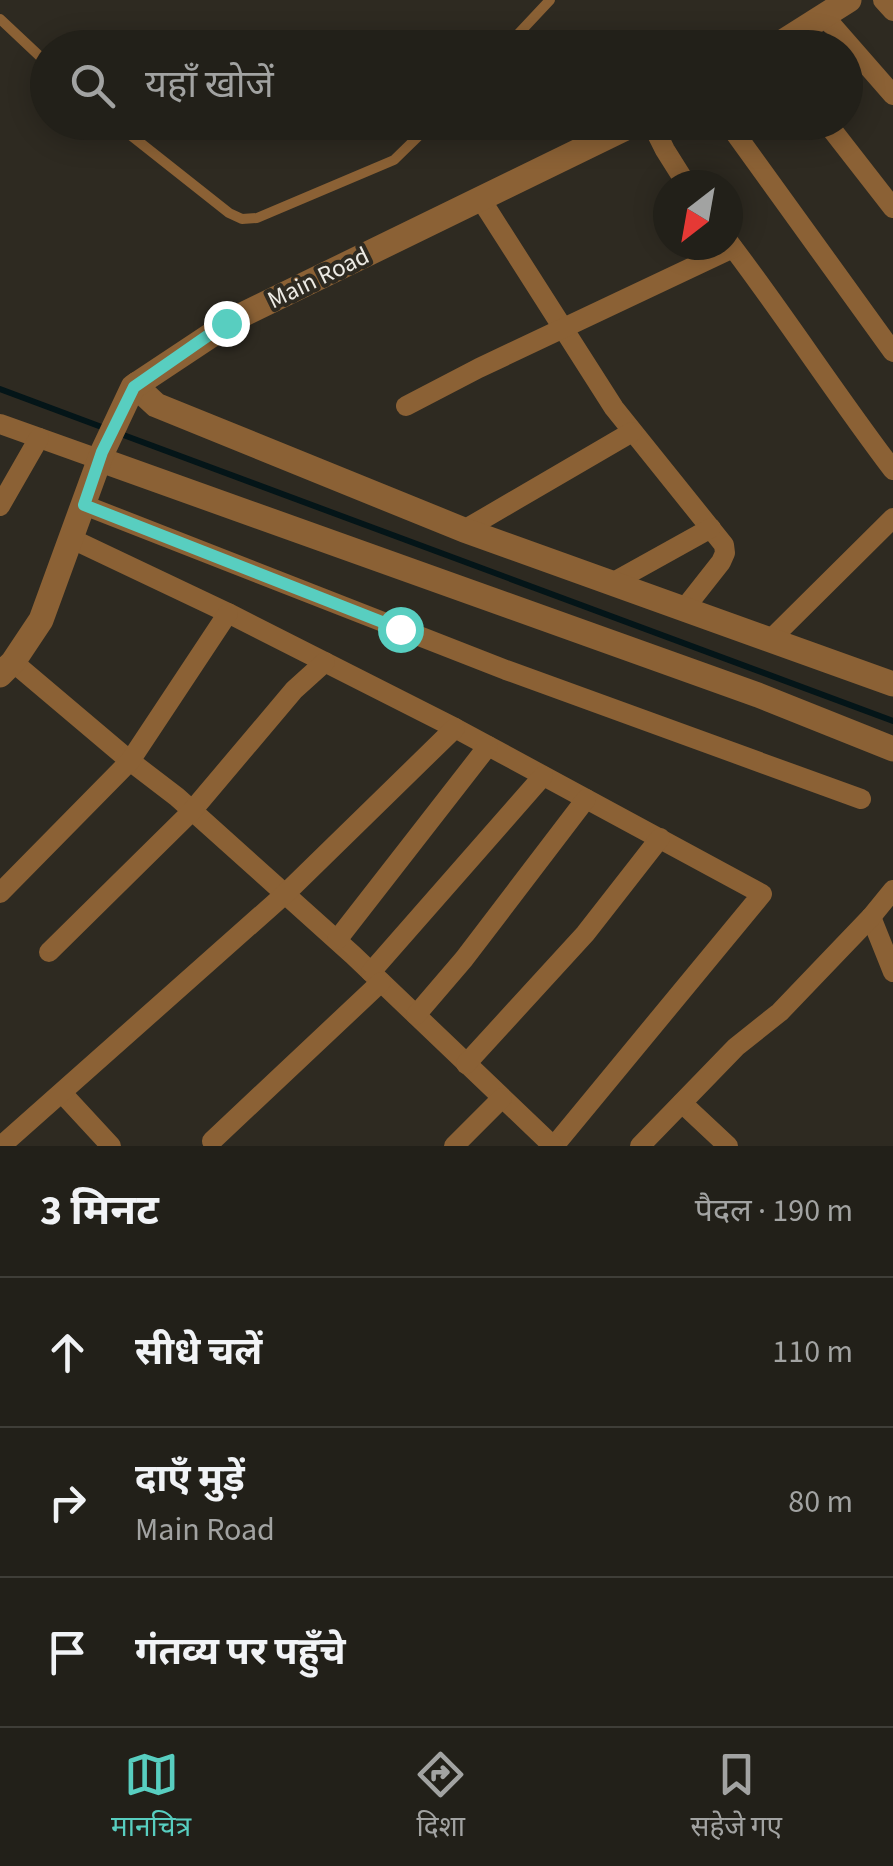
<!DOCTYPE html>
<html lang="hi">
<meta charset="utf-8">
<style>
:root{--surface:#222019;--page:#2a2822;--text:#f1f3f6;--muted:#a2a3a2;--line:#3f3e38;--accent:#58cec0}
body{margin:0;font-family:"Source Sans 3","Noto Sans Devanagari",sans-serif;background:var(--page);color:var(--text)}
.compass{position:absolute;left:653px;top:170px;width:90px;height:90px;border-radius:50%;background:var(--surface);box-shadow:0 5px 25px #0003;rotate:211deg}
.stop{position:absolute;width:30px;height:30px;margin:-22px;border:8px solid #58cec0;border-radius:50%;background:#fff}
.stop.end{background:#58cec0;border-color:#fff;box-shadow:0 2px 10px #0008}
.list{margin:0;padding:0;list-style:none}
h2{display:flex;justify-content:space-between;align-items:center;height:130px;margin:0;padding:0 40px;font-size:42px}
h2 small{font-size:32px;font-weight:400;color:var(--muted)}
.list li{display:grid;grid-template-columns:65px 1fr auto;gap:30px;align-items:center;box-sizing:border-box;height:150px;padding:0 40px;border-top:2px solid var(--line)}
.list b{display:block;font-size:38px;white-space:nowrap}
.list p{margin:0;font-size:32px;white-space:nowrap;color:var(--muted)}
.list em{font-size:32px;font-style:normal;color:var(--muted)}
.icon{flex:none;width:55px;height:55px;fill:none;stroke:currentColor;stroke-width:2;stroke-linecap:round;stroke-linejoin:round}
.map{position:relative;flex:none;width:893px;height:1146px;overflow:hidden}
.search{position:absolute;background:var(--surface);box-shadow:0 5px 25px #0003;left:30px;right:30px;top:30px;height:110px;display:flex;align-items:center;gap:25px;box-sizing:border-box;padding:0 35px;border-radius:55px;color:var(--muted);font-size:38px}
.sheet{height:580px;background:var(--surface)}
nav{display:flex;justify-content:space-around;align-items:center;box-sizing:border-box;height:140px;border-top:2px solid var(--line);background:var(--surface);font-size:28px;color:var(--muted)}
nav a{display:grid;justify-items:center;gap:5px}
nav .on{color:var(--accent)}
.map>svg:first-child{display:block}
</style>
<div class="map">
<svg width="893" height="1146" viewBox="0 0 893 1146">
<rect width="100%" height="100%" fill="#2e2a21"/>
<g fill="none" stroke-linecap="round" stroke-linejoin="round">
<g stroke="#041518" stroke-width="6">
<path d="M0,389L107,429"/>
<path d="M118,433L893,721"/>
</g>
<g stroke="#8b6135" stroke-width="10">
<path d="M0,19L48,64"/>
<path d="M505,48L550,0"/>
<path d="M114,122L229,213L242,219L257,218L394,160L433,122"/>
</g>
<g stroke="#8b6135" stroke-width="20">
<path d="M883,0L893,11"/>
<path d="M824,16L893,95"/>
<path d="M651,122L665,150L687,185"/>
<path d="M727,122L893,352"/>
<path d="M826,122L893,208"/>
<path d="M480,198L614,408L724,545L725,553L721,562L684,609"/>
<path d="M728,241C785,316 836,395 893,470"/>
<path d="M406,406L479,368L733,248"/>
<path d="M0,424L101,460"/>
<path d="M84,505L506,670L861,799"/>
<path d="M0,506L39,438"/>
<path d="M464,530L632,432"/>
<path d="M72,539L228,613L455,728L762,894L554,1146"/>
<path d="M612,583L711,528"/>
<path d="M770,640L893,518"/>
<path d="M13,662L130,761L177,797L353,955L553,1146"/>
<path d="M0,893L130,761L228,613"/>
<path d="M871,917L893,972"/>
<path d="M337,940L488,746"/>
<path d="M49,952L191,812L294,690L325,662"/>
<path d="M371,972L543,776"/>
<path d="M416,1015L464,959L586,799"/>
<path d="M466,1064L585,934L660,838"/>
<path d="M62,1093L111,1146"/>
<path d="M682,1103L728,1146"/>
<path d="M212,1141L381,982"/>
<path d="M1,1146L285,894L455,728"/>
<path d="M454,1146L502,1098"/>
<path d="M640,1146L736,1047L780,1012L871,917L893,890"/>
</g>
<g stroke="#8b6135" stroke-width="25">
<path d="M773,48L849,0"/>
<path d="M137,384L142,392L156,405L464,530L893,684"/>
<path d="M101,460L758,695L893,749"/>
<path d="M0,675L13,662L41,620L102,453L133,387L240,316L638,122"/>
</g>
</g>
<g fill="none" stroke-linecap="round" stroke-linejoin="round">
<path stroke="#58cec0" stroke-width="12" d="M226,323L134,387L102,452L84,505L400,629"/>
</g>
<g text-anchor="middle" stroke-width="8" stroke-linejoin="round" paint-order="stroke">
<g font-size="25" fill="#eceae4" stroke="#2e2a21">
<text transform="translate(318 277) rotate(-26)" y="9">Main Road</text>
</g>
</g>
</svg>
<svg class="compass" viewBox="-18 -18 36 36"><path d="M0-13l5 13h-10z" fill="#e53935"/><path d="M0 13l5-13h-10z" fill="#a2a3a2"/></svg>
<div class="stop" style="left:400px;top:629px"></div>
<div class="stop end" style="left:226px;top:323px"></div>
<div class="search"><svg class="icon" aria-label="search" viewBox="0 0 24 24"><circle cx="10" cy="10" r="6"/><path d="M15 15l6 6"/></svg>यहाँ खोजें</div>
</div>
<section class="sheet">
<h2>3 मिनट<small>पैदल · 190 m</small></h2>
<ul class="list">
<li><svg class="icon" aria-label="ahead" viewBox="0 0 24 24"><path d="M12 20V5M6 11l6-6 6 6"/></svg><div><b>सीधे चलें</b></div><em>110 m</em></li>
<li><svg class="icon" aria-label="right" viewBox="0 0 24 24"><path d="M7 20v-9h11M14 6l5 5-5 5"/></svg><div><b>दाएँ मुड़ें</b><p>Main Road</p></div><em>80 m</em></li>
<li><svg class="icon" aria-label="arrive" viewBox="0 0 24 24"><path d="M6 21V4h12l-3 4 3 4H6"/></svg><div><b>गंतव्य पर पहुँचे</b></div></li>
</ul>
</section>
<nav>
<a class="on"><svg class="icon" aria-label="map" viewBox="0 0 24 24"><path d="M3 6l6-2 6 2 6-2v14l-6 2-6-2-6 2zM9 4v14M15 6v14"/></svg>मानचित्र</a>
<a><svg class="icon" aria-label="directions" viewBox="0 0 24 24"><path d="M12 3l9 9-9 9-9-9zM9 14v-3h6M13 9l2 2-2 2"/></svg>दिशा</a>
<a><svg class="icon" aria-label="saved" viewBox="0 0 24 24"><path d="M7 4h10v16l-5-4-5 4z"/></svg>सहेजे गए</a>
</nav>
